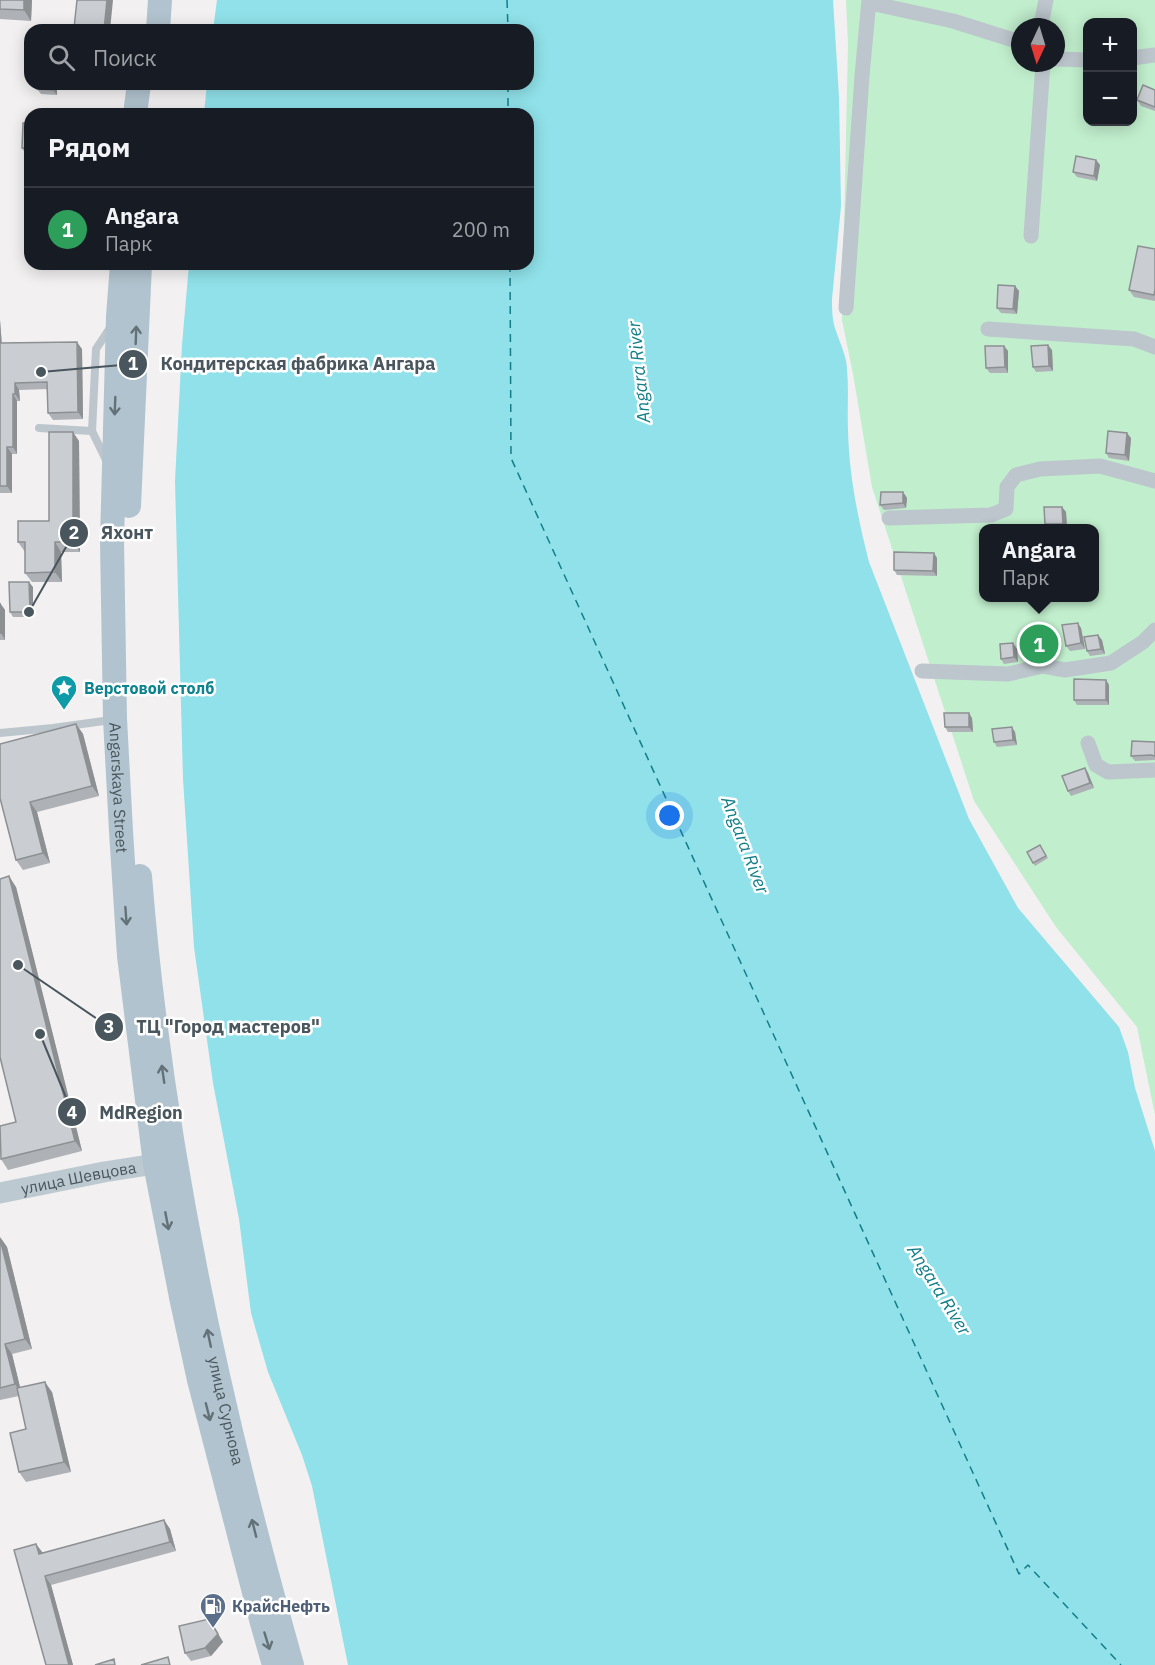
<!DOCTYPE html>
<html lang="ru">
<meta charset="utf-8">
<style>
:root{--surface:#171b24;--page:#242831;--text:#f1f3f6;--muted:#9ea1a6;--line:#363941;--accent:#218adc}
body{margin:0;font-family:"IBM Plex Sans",sans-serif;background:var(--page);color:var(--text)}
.controls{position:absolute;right:18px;top:18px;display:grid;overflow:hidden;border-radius:12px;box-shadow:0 3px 15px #0003}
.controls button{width:54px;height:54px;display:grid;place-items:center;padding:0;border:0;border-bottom:2px solid var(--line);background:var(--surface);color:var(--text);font:30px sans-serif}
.compass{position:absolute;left:1011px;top:18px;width:54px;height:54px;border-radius:50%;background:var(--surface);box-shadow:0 3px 15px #0003;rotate:184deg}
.you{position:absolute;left:670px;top:816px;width:21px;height:21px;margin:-15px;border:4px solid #fff;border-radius:50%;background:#1a73e8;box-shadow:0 0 0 9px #1a73e833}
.badge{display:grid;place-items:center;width:39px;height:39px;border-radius:50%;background:var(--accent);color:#fff;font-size:20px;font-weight:700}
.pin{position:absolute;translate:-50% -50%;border:3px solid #fff;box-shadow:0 2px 6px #0006}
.popup{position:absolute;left:979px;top:524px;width:120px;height:78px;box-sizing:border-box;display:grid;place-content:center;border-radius:12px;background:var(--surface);filter:drop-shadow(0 2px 4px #0005);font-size:20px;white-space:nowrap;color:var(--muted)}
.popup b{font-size:22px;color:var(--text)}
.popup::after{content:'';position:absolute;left:50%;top:100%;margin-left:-12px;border:12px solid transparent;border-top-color:var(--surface)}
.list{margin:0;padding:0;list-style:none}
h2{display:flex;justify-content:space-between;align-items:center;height:78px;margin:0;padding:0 24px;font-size:26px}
h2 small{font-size:20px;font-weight:400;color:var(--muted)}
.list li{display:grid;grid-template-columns:39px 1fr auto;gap:18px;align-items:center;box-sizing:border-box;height:84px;padding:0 24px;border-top:2px solid var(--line)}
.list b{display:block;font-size:22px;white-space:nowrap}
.list p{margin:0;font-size:20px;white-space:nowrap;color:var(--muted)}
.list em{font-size:20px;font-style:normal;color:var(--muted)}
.icon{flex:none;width:33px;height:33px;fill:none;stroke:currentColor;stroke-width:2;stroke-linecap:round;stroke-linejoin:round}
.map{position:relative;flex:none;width:1155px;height:1665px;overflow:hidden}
.search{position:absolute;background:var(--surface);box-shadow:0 3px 15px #0003;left:24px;top:24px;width:510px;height:66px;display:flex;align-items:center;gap:15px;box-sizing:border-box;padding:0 21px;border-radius:18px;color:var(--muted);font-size:22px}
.panel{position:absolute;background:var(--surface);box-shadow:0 3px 15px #0003;left:24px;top:108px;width:510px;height:162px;border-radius:18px}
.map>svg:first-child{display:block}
</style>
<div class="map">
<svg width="1155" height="1665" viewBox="0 0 1155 1665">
<rect width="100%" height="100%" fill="#f2f0f1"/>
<path fill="#c1eecd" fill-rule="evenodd" d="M846,0H1155V1115L1137,1027L1056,927L974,801L872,487L853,374L842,320L848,44ZM1088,22H1132V122H1088ZM1020,27H1056V63H1020ZM984,528H1094V598H984Z"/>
<path fill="#90e1e9" d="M217,0H833L839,97L841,206L832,299C832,310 832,320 836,331C840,344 847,356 847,370C849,390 847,410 848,430C849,475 858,519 869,562L969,819L1018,908L1119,1027L1128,1052L1135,1088L1155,1151V1665H348L312,1486L302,1455L268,1372L251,1313L239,1219L213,1083L194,947L183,779L175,481L182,345L189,264H528V114H204L207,84H528V30H213Z"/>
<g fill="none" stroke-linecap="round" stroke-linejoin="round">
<g stroke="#127e88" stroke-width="1.5" stroke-dasharray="8 6" stroke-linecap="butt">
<path d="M507,0L508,30"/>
<path d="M508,84V114"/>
<path d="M510,264L511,458L1019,1574L1028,1565L1121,1665"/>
</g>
<g stroke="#bcc6cc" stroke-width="8">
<path d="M39,428L92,431"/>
<path d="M107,462L92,431L96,349L110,328"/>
<path d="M0,733L53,728L111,720"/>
</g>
<g stroke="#bcc6cc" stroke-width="15">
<path d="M870,3L953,21L1020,42"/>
<path d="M1042,27V20L1046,0"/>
<path d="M1132,58L1155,55"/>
<path d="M1056,59L1088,60"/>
<path d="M1031,236L1043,63"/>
<path d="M846,308L862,76L869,0"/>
<path d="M988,329L1134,339L1155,347"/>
<path d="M889,518L991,515L1006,509L1007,487L1016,475L1040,469L1100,466L1155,481"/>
<path d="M922,671L1008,674L1043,666L1065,670L1111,663L1143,642L1155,630"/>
<path d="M1088,743L1096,765L1108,772L1155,770"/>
</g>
<path stroke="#bdc9d1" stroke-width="21" id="s1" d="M0,1193L104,1172L155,1164"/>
<g stroke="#b1c3ce" stroke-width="24">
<path d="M158,30L160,0"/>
<path d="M135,114L139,84"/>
<path id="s2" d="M122,264L118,317L112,541L115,719L121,831L129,956L155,1164L182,1302L199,1380L262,1623L274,1665"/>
<path d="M129,506L140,264"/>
<path id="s3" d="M140,876C161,1144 219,1407 292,1665"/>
</g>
</g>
<g fill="#aeb1b5">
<path d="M0,0H32L31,21L0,19Z"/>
<path d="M57,84V95L41,94L37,89Z"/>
<path d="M1155,90V111L1141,106L1137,100Z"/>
<path d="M30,124V156H27L22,148Z"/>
<path d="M1096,160L1100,165L1097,181L1077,177L1073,172Z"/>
<path d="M1155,249V301L1134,297L1129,290Z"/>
<path d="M1015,286L1019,291L1017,314L1001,313L997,308Z"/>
<path d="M0,320L2,343L82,349L83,419L53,420L48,413V389L19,390L20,401H17V454H12V493H0Z"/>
<path d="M1004,346L1008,351V373H990L986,368Z"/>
<path d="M1052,350L1053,371L1036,372L1033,367Z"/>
<path d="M1131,438L1129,461L1109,458L1106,453Z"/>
<path d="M79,441L80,552H61L62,582H32L25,573V552L18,542L49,521Z"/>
<path d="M903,492L907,498L906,508L884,510L880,505Z"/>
<path d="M1062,507L1066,512L1067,528H1048L1045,524Z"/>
<path d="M937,558V576L897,575L894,570Z"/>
<path d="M33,587V617H13L10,612Z"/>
<path d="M0,603L5,610V640H0Z"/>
<path d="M1081,628L1085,649L1070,651L1066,646Z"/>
<path d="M1102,640L1105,654L1090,656L1087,651Z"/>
<path d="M1013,643L1017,649L1018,662L1004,664L1001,659Z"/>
<path d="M1106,680L1109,685V705H1077L1074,700Z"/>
<path d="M972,718L973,732H948L945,727Z"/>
<path d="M76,724L83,734L99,796L37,812L50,863L23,870L16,860L0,798Z"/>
<path d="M1015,732L1017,745L997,747L994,742Z"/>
<path d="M1155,742V760L1135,761L1131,756Z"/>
<path d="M1085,768L1088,773L1094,788L1071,796L1068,791Z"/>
<path d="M1040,845L1048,858L1035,866L1027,852Z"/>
<path d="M16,887L82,1151L8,1170L1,1159L16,1122Z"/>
<path d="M0,1237L7,1247L32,1349L12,1354L20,1388L52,1392L71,1472L26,1482L19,1472L26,1429L19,1396L0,1400Z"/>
<path d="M164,1520L170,1529L176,1551L51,1585L73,1665H46L42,1553Z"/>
<path d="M214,1627L223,1642L211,1656L191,1661L185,1653Z"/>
</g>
<g fill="#8d9093">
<path d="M24,0H32L31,21L24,10Z"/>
<path d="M107,0H113L110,30H104Z"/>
<path d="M54,84H57V95L53,90Z"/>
<path d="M1096,160L1100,165L1097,181L1094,176Z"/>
<path d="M1015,286L1019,291L1017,314L1013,309Z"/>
<path d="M0,320L2,350L0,347Z"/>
<path d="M77,342L82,349L83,419L78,412Z"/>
<path d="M1048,345L1052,350L1053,371L1049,366Z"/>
<path d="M1004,346L1008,351V373L1005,367Z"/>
<path d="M15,383L19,390L20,401L15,394Z"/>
<path d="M13,394L17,401V454L13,447Z"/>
<path d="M73,432L79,441L80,552L73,542Z"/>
<path d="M1127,433L1131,438L1129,461L1125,455Z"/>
<path d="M7,447L12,454V493L7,486Z"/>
<path d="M903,492L907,498L906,508L903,503Z"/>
<path d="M1062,507L1066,512L1067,528L1063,524Z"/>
<path d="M55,542L61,552L62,582L55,572Z"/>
<path d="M934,553L937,558V576L933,571Z"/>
<path d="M29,582L33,587V617L30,612Z"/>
<path d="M0,603L5,610V640L1,633Z"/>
<path d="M1078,623L1081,628L1085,649L1081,643Z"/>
<path d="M1098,635L1102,640L1105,654L1101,649Z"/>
<path d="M1013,643L1017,649L1018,662L1014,657Z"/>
<path d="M1106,680L1109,685V705L1106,700Z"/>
<path d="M969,713L972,718L973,732L969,727Z"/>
<path d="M76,724L83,734L99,796L92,786Z"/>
<path d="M1012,727L1015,732L1017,745L1013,740Z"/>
<path d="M1085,768L1088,773L1094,788L1090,783Z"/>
<path d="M30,802L37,812L50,863L43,853Z"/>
<path d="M9,876L16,887L82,1151L75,1141Z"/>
<path d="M0,1237L7,1247L32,1349L25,1339Z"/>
<path d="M5,1344L12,1354L22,1395L15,1384Z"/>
<path d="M45,1382L52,1392L71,1472L64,1462Z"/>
<path d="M164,1520L170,1529L176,1551L170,1542Z"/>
<path d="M36,1544L43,1553L39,1554Z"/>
<path d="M45,1576L51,1585L73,1665H69Z"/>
<path d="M209,1619L223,1642L211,1656L205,1648Z"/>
</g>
<g fill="#caced2" stroke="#8d9093" stroke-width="1.5">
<path d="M0,0H24V10L0,9Z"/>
<path d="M77,0H107L104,30L74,28Z"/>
<path d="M38,84H54L53,90L37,89Z"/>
<path d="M1143,85L1155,90V107L1137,100Z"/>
<path d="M23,123L30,124V148H22Z"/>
<path d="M1076,156L1096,160L1094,176L1073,172Z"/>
<path d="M1138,246L1155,249V289L1154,295L1129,290Z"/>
<path d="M998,285L1015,286L1013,309L997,308Z"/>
<path d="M77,342L78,412L48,413L47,382L15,383V394H13V447H7V486H0V343Z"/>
<path d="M1048,345L1049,366L1033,367L1031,346Z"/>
<path d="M985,346H1004L1005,367L986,368Z"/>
<path d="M1108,431L1127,433L1125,455L1106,453Z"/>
<path d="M49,432H73V542H55V572L25,573V542H18V521H49Z"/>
<path d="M881,492H903V503L880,505Z"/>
<path d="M1044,507H1062L1063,524H1045Z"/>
<path d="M894,552L934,553L933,571L894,570Z"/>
<path d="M9,582H29L30,612H10Z"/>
<path d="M0,603L1,633H0Z"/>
<path d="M1078,623L1081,643L1066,646L1062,625Z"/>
<path d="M1098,635L1101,649L1087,651L1084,637Z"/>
<path d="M1013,643L1014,657L1001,659L1000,644Z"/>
<path d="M1074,679L1106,680V700H1074Z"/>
<path d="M944,713H969V727H945Z"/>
<path d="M76,724L92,786L30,802L43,853L16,860L0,798V744Z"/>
<path d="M1012,727L1013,740L994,742L992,729Z"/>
<path d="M1132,741L1155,742V756L1151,755L1131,756Z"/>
<path d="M1085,768L1090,783L1068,791L1062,776Z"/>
<path d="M1040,845L1046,856L1033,863L1027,852Z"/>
<path d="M9,876L75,1141L1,1159L0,1126L16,1122L0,1057V879Z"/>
<path d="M0,1239L25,1339L5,1344L15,1384L0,1388Z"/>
<path d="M45,1382L64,1462L19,1472L10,1433L26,1429L17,1388Z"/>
<path d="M164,1520L170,1542L45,1576L69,1665H46L14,1550L36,1544L39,1554Z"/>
<path d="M209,1619L218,1634L205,1648L185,1653L179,1626Z"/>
<path d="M168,1657L170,1665H141Z"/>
<path d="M114,1659L115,1665H95Z"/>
</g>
<defs><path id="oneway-shaft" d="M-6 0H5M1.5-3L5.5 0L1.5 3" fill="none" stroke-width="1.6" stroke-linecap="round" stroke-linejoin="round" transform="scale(1.5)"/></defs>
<g stroke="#637179">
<use href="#oneway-shaft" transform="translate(136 335) rotate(-88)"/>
<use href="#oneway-shaft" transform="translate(115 406) rotate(92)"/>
<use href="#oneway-shaft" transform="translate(126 916) rotate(86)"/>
<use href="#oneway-shaft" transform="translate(163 1074) rotate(-98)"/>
<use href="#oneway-shaft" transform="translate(167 1221) rotate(79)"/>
<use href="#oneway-shaft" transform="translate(209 1338) rotate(-102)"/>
<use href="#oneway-shaft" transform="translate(208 1412) rotate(76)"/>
<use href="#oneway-shaft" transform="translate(254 1528) rotate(-104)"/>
<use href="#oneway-shaft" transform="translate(267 1641) rotate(73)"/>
</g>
<defs>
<g id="sight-pin" transform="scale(1.35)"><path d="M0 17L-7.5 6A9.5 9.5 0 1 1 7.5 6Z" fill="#0f9aa8" stroke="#fff"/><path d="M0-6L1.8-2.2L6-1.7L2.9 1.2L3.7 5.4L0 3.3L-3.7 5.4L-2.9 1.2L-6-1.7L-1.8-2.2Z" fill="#fff"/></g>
<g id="fuel-pin" transform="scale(1.35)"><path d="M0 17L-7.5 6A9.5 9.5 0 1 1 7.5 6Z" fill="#5c6f8a" stroke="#fff"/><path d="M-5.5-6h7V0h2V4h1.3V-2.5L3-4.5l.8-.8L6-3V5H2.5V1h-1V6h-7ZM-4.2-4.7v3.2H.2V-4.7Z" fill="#fff"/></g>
</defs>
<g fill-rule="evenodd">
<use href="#sight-pin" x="64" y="688"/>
<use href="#fuel-pin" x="213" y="1606"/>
</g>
<g text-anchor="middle" stroke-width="5" stroke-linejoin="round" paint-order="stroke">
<g font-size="16" font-weight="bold" fill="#0d838f" stroke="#fff" text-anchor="start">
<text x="84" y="694">Верстовой столб</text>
</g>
<g font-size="16" fill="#49565d" stroke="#fff">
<text dy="6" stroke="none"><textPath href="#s2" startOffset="524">Angarskaya Street</textPath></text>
<text dy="6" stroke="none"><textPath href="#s1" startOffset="80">улица Шевцова</textPath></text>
<text dy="6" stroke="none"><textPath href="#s3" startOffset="542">улица Сурнова</textPath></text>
</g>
<g font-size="16" font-weight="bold" fill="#4e5e75" stroke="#fff" text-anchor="start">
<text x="232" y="1612">КрайсНефть</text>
</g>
<g font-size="18" font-style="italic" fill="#127e88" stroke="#fff">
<text transform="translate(639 372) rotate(-96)" y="6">Angara River</text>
<text transform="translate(745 845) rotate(69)" y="6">Angara River</text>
<text transform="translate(939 1290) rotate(58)" y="6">Angara River</text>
</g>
</g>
<path fill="none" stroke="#49565d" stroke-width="2" d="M41 372L133 364M29 612L74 533M18 965L109 1027M40 1034L72 1112"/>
<g fill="#49565d" stroke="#fff" stroke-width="2">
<circle cx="41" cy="372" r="6"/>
<circle cx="29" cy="612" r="6"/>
<circle cx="18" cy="965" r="6"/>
<circle cx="40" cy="1034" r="6"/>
<circle cx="133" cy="364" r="15"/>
<circle cx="74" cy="533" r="15"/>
<circle cx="109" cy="1027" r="15"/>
<circle cx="72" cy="1112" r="15"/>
</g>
<g font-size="18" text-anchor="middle" font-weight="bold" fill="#fff">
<text x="133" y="370">1</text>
<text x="74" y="539">2</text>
<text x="109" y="1033">3</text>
<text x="72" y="1119">4</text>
</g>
<g font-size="18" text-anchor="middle" font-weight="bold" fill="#49565d" stroke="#fff" stroke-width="5" stroke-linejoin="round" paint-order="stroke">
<text x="298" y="370">Кондитерская фабрика Ангара</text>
<text x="127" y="539">Яхонт</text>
<text x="228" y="1033">ТЦ "Город мастеров"</text>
<text x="141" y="1119">MdRegion</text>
</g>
</svg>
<div class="controls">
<button>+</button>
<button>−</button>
</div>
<svg class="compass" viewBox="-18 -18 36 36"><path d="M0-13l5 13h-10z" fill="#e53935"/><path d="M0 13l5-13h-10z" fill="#9ea1a6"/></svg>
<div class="you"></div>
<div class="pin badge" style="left:1039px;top:644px;background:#2e9e5b">1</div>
<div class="popup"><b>Angara</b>Парк</div>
<div class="search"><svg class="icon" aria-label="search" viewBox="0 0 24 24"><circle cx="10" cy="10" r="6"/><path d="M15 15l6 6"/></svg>Поиск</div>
<section class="panel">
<h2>Рядом<small></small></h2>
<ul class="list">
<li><span class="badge" style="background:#2e9e5b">1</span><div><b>Angara</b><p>Парк</p></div><em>200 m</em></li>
</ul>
</section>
</div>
